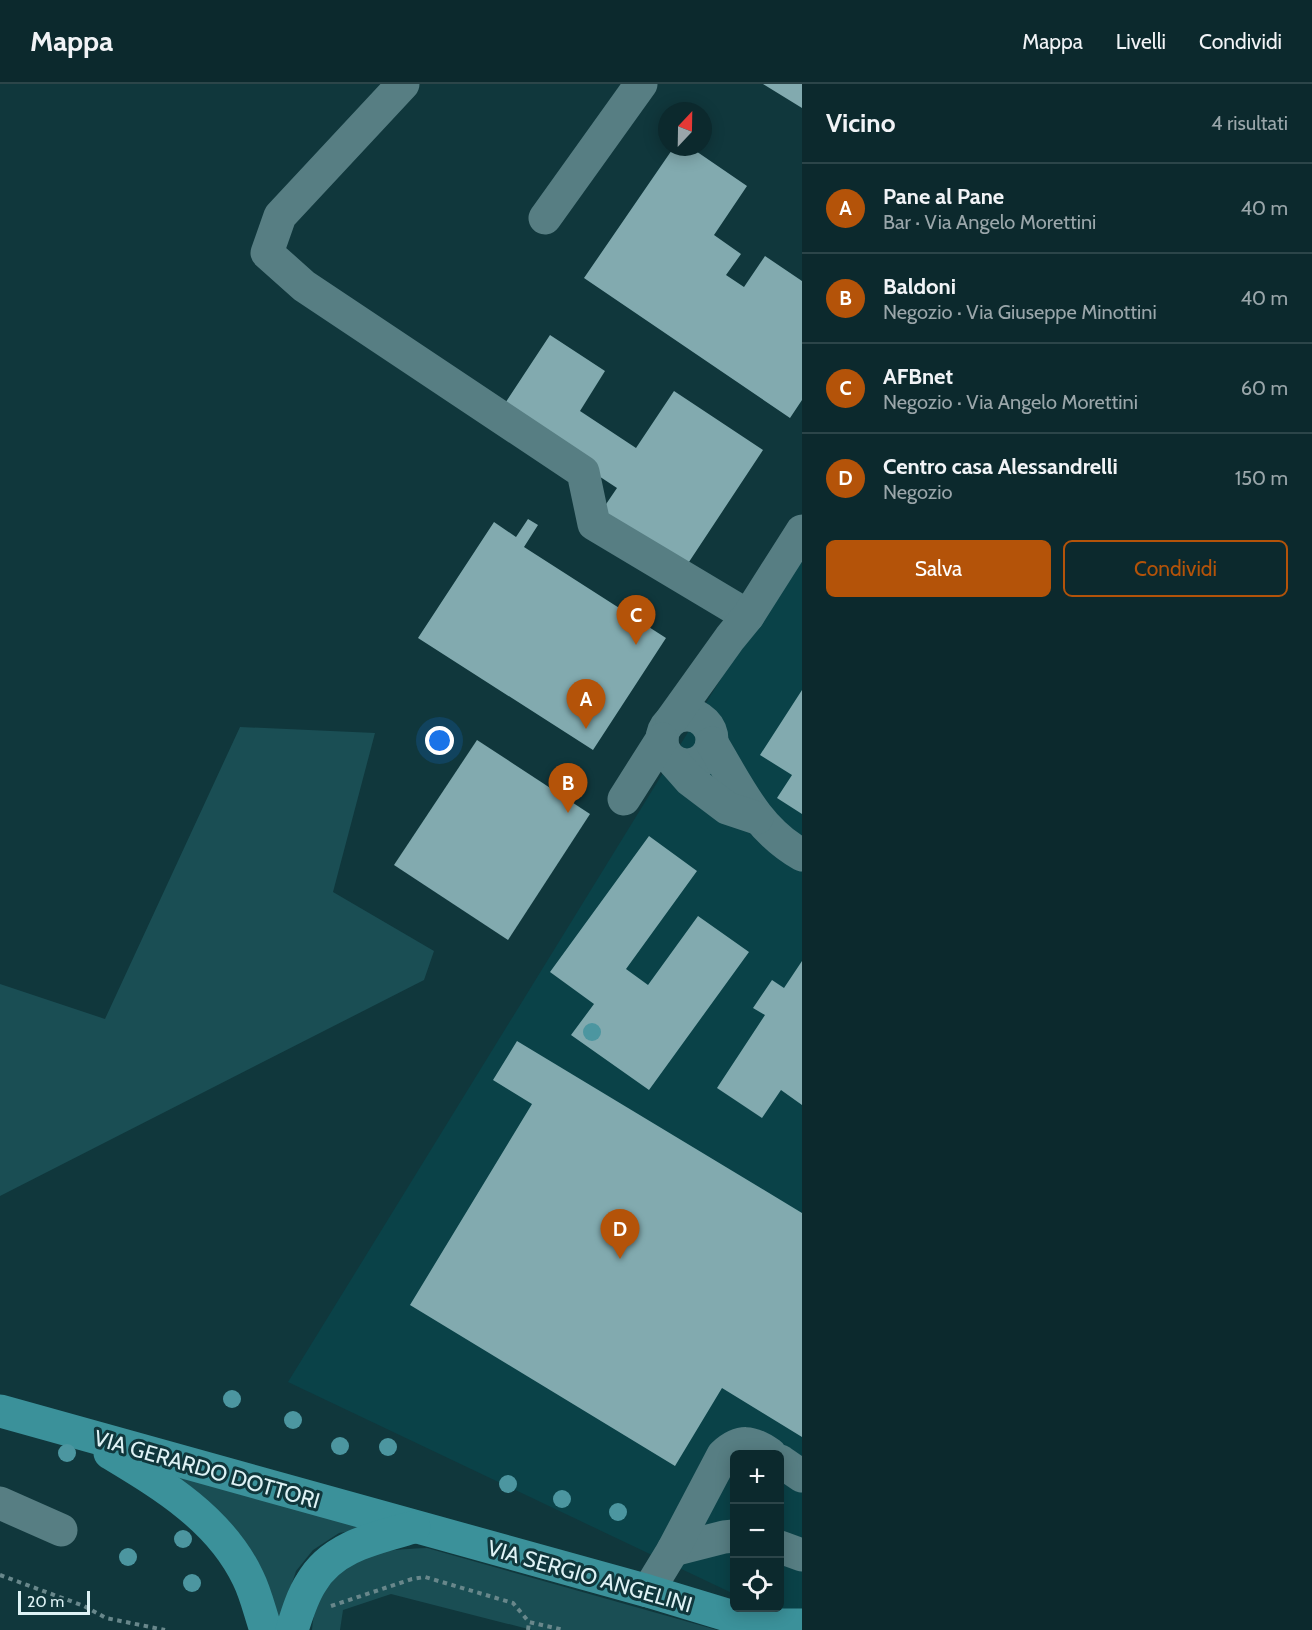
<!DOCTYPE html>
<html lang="it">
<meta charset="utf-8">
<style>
:root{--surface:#0c292d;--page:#153135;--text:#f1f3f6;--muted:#9aa6aa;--line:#2c4549;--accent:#b45309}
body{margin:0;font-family:Cabin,sans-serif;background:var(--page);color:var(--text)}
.controls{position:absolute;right:18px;bottom:18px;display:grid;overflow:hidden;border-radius:9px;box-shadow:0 3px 15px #0003}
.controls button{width:54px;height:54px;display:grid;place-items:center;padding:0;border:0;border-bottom:2px solid var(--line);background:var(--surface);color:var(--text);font:30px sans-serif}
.compass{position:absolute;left:658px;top:18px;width:54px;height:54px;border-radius:50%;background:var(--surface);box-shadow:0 3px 15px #0003;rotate:22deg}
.scale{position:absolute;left:18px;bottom:15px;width:72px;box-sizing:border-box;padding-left:6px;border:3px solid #def2f5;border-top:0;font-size:16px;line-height:21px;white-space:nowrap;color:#def2f5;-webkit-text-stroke:4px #10373c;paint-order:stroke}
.you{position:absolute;left:440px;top:657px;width:21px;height:21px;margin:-15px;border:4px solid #fff;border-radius:50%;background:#1a73e8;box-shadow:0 0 0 9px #1a73e833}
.badge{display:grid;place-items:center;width:39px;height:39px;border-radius:50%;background:var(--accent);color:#fff;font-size:20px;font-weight:700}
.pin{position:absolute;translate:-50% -50px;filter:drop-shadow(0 2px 3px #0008)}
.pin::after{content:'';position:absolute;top:32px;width:21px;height:18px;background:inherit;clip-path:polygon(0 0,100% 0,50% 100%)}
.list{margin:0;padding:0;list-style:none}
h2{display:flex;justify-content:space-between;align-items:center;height:78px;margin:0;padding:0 24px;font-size:26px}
h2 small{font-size:20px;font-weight:400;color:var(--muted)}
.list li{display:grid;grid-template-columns:39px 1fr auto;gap:18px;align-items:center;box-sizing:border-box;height:90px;padding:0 24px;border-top:2px solid var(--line)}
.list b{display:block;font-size:22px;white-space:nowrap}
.list p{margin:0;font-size:20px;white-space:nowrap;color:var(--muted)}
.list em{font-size:20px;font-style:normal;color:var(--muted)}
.actions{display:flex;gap:12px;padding:18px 24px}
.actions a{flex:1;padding:14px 0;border:2px solid var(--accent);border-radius:9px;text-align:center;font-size:21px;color:var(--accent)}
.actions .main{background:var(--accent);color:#fff}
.icon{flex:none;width:33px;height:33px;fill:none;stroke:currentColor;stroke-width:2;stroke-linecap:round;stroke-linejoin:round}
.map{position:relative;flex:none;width:802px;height:1546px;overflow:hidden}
header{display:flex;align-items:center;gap:36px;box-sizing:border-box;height:84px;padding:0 30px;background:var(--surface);border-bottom:2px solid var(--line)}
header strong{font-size:28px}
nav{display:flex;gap:33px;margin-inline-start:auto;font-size:21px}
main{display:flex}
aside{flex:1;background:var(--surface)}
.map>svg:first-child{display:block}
</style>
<header>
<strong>Mappa</strong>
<nav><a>Mappa</a><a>Livelli</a><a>Condividi</a></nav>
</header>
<main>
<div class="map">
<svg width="802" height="1546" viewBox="0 0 802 1546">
<rect width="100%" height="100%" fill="#10373c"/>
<path fill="#0a4248" d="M802,463V1542L764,1524H780V1370H734V1510L288,1298Z"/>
<g fill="#1a4e54">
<path d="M240,643L375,649L333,808L434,867L424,896L0,1112V900L105,935Z"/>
<path d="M150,1377L382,1442L339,1449L313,1466L296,1487L285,1520L281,1546Z"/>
<path d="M427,1464L717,1546H532L391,1510L343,1526L340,1546H312C321,1471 362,1467 427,1464Z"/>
</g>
<g fill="#82aaaf">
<path d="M763,0H802V24Z"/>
<path d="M674,63H690L747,102L714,151L741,170L726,191L744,203L765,172L802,197V316L790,334L584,194Z"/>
<path d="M550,251L605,287L580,327L636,364L674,307L763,366L685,484L600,429L617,404L500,327Z"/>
<path d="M528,435L538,441L524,463L666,554L593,666L418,554L494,438L516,453Z"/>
<path d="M802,606V730L777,714L792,691L760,671Z"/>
<path d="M477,656L590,730L508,856L394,781Z"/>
<path d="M649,752L697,787L626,885L648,901L698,832L749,868L649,1006L571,951L594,920L550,888Z"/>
<path d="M802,877V1021L781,1006L762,1034L717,1004L765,931L753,924L772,896L784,904Z"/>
<path d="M517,957L802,1129V1353L722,1304L675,1382L410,1221L532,1020L493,996Z"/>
</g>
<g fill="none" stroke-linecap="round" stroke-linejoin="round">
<g stroke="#68878b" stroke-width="4" stroke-dasharray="4.5 4.5" stroke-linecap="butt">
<path d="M0,1491L84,1522L106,1534L165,1546"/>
<path d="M331,1522L412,1495L425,1493L513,1519L529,1538L564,1546"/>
<path d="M528,1546L529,1538"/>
</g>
<g stroke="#577e83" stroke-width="33">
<path d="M403,0L280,132L267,169L304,202L583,388L594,440L748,532"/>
<path d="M545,134L641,0"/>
<circle cx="687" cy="656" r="25"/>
<path d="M672,635L730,554L748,532L802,447"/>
<path d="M712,659C738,702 756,745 802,771"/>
<path d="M675,679L690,696L727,724L757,734"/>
<path d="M624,715L662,655"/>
<path d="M780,1377L802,1392"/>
<path d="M0,1419L61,1446"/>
<path d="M780,1463L802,1471"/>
<path d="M673,1466L724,1453L734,1452"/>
<path d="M648,1507L673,1466L723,1371C740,1355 752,1357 770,1370"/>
</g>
<g stroke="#3b919a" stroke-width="33">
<path d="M0,1327L648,1507L760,1541H802"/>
<path d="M110,1369C163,1401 220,1435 248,1494C256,1510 260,1529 266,1546"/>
<path d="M292,1546C297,1530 302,1513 311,1499C332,1462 376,1454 414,1443"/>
</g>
</g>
<g fill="#4c96a0">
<circle cx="592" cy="948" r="9"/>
<circle cx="232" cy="1315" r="9"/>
<circle cx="293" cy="1336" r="9"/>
<circle cx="340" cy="1362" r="9"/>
<circle cx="388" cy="1363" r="9"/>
<circle cx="67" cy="1369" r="9"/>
<circle cx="508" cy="1400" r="9"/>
<circle cx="562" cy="1415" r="9"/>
<circle cx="618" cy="1428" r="9"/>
<circle cx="183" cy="1455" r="9"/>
<circle cx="128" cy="1473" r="9"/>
<circle cx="192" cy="1499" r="9"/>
</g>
<g text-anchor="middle" stroke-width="6" stroke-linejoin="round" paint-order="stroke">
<g font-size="22" fill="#def2f5" stroke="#10373c">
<text transform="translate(207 1385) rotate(16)" y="8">VIA GERARDO DOTTORI</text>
<text transform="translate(590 1492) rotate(16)" y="8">VIA SERGIO ANGELINI</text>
</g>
</g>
</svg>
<div class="controls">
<button>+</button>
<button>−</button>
<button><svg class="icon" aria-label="locate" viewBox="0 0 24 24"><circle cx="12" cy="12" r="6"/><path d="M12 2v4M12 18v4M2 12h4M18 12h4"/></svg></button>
</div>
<svg class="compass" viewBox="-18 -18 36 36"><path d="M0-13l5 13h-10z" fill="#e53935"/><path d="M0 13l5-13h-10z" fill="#9aa6aa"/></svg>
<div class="scale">20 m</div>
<div class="you"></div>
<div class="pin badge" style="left:586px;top:645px">A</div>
<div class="pin badge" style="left:568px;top:729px">B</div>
<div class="pin badge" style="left:636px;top:561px">C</div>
<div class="pin badge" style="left:620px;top:1175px">D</div>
</div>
<aside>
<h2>Vicino<small>4 risultati</small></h2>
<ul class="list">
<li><span class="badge">A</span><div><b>Pane al Pane</b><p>Bar · Via Angelo Morettini</p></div><em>40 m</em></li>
<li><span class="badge">B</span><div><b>Baldoni</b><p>Negozio · Via Giuseppe Minottini</p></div><em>40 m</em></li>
<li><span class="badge">C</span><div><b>AFBnet</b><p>Negozio · Via Angelo Morettini</p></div><em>60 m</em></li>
<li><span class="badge">D</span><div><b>Centro casa Alessandrelli</b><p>Negozio</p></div><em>150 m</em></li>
</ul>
<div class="actions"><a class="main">Salva</a><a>Condividi</a></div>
</aside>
</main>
